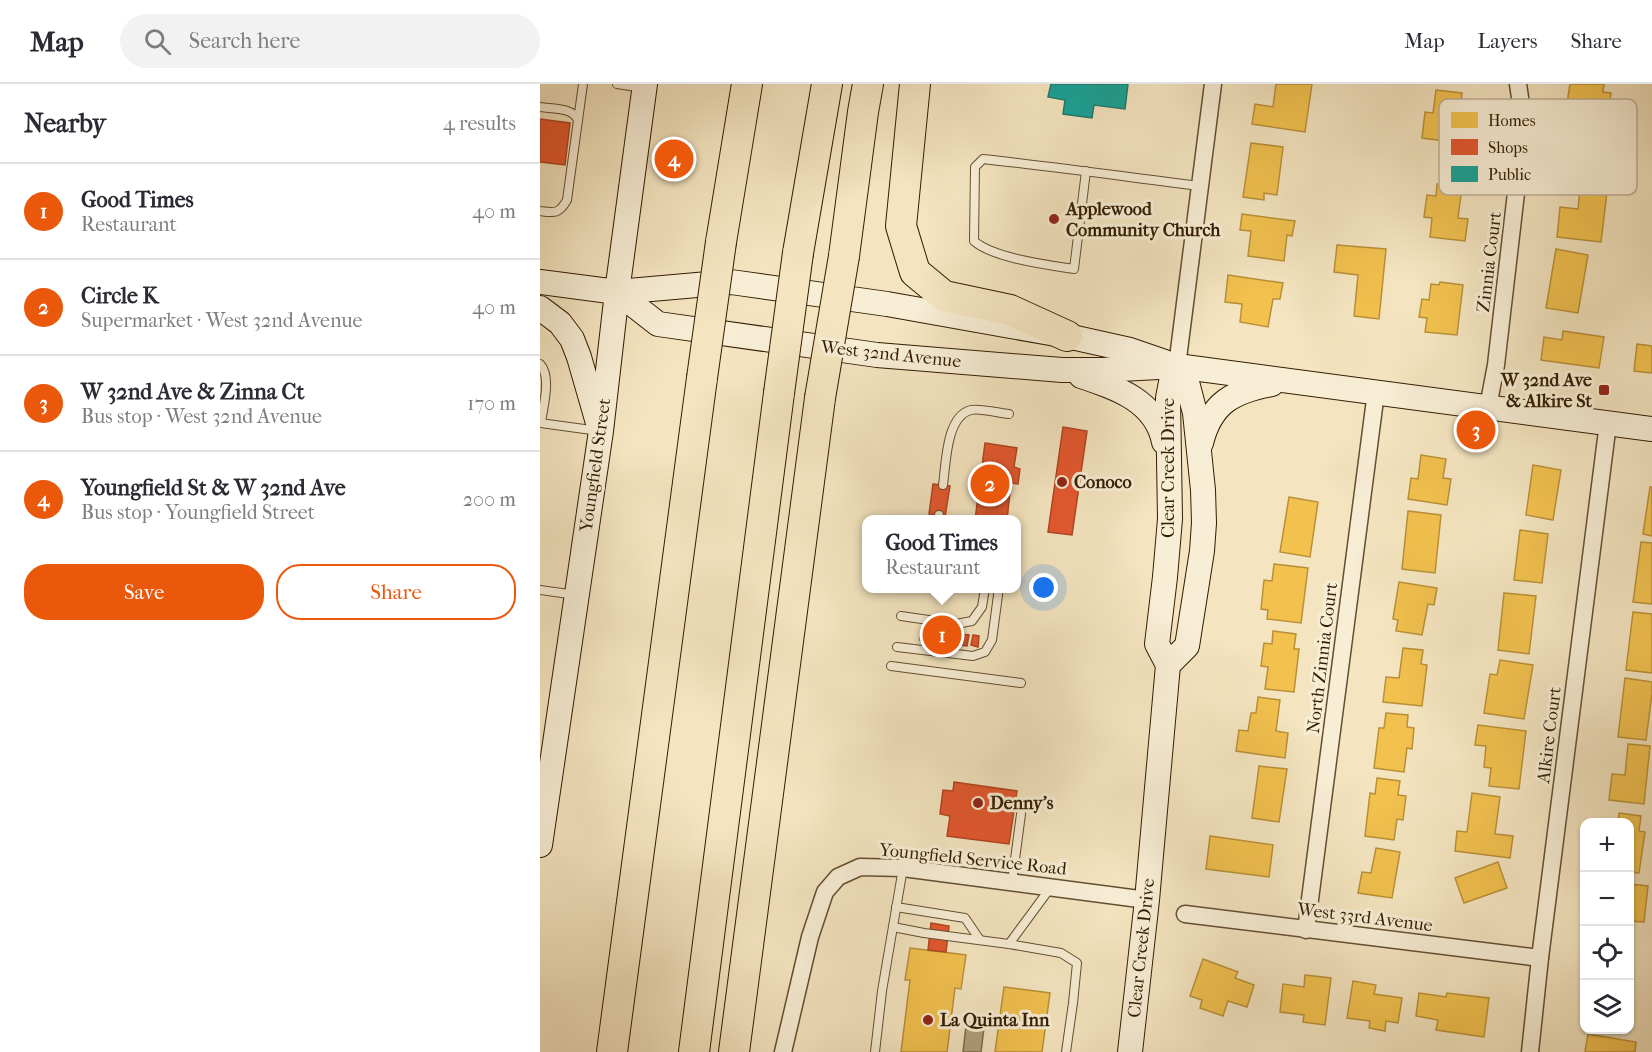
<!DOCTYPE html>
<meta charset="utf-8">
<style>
:root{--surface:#fff;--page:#f2f2f3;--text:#2b2b33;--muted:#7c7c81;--line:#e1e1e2;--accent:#ea580c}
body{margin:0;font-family:"IM FELL French Canon",serif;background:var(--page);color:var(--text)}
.controls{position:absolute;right:18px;bottom:18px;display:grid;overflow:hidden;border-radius:12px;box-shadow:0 2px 4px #0004}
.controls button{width:54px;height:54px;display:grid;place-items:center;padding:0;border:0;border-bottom:2px solid var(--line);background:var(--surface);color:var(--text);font:30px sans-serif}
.you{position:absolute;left:504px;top:504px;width:21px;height:21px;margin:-15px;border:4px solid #fff;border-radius:50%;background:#1a73e8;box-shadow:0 0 0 9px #1a73e833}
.badge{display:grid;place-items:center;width:39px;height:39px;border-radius:50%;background:var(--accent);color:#fff;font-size:20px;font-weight:700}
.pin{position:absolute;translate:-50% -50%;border:3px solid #fff;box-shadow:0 2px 6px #0006}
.popup{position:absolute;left:322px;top:431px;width:159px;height:78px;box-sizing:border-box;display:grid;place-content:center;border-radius:12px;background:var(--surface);filter:drop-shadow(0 2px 4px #0005);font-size:20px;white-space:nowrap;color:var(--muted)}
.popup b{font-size:22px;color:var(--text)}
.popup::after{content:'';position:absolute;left:50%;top:100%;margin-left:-12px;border:12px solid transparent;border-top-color:var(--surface)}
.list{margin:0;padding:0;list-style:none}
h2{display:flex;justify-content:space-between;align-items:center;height:78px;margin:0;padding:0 24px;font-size:26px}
h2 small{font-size:20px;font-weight:400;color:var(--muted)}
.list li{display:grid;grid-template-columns:39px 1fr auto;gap:18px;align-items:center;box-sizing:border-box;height:96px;padding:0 24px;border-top:2px solid var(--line)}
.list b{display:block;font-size:22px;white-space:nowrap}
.list p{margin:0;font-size:20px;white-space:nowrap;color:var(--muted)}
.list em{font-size:20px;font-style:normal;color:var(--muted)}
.actions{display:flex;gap:12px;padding:18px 24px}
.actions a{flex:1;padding:14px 0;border:2px solid var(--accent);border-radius:24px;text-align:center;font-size:21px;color:var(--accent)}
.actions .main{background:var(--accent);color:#fff}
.icon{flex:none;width:33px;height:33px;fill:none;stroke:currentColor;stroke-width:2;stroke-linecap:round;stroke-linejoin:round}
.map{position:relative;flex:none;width:1112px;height:968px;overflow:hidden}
header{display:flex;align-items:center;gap:36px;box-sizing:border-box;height:84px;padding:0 30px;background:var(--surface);border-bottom:2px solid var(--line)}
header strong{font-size:28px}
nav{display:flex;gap:33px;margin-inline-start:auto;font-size:21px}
.search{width:420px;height:54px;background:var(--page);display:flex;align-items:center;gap:15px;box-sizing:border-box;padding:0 21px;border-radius:33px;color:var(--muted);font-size:22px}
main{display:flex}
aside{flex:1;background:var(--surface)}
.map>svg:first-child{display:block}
</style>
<header>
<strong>Map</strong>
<div class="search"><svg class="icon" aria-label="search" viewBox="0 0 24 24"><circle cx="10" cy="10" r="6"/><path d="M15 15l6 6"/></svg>Search here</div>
<nav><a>Map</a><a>Layers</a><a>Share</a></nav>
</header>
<main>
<aside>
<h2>Nearby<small>4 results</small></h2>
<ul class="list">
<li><span class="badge">1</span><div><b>Good Times</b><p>Restaurant</p></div><em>40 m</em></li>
<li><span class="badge">2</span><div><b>Circle K</b><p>Supermarket · West 32nd Avenue</p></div><em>40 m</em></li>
<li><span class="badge">3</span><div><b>W 32nd Ave &amp; Zinna Ct</b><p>Bus stop · West 32nd Avenue</p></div><em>170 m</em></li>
<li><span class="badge">4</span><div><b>Youngfield St &amp; W 32nd Ave</b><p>Bus stop · Youngfield Street</p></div><em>200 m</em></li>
</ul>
<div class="actions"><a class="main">Save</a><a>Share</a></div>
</aside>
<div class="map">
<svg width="1112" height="968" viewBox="0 0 1112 968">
<rect width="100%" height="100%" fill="#f4e5c0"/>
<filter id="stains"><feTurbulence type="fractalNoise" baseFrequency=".00333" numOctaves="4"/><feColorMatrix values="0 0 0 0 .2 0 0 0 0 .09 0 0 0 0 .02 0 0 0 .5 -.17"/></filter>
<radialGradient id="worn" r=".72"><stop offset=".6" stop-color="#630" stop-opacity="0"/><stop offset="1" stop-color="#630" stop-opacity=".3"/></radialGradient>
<path fill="#b2a17f" stroke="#7f6c4d" stroke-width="1.5" d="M430,938L442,940L444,944L441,968H423L426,942Z"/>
<g fill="#f2c14e" stroke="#b99037" stroke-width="1.5">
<path d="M736,0H772L765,48L712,40L715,20L733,23Z"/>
<path d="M1030,0H1064L1063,8L1071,9L1069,24L1027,19Z"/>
<path d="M896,6L922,9L919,36L930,38L927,60L882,54L885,28L893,29Z"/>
<path d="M1051,38L1079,42L1071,92L1026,85L1030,62L1047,65Z"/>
<path d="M711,59L743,63L737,111L724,109V116L703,113Z"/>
<path d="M897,100L922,103L918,134L928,135L925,157L890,153L892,134L884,133L887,111L896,112Z"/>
<path d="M1040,105L1067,108L1061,158L1017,153L1020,123L1038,125Z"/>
<path d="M702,130L755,137L752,152L747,151L744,177L708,172L711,147L700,146Z"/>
<path d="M797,161L846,165L839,235L814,232L818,191L794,188Z"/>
<path d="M1016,165L1048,171L1038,229L1006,224Z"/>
<path d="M688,191L743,199L740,215H733L728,243L700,238L702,220L685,218Z"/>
<path d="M900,198L923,201L917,251L885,248L887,234L879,233L882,215L889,216L891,200L899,201Z"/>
<path d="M1023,247L1064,253L1059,284L1001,276L1004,253L1022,256Z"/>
<path d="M1097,260L1112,262V289L1094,287Z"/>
<path d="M881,371L906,375L903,394L911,395L907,421L868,415L871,394L878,395Z"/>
<path d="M993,381L1021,386L1013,436L986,431Z"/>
<path d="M1110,403H1112V452L1103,450Z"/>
<path d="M749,413L778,418L770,473L740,468Z"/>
<path d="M868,427L901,431L895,489L862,485Z"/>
<path d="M980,446L1008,450L1002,499L974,496Z"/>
<path d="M1101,458L1112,459V520L1093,518Z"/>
<path d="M734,480L768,484L761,539L727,535L728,526L721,525L724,496L732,497Z"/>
<path d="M859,498L897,504L894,521L888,520L882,551L856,547L858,536L853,535Z"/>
<path d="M964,509L996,512L989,570L958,566Z"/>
<path d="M1093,528L1112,530V589L1086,586Z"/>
<path d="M733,547L756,550L754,565H759L754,608L725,605L728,583L721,582L724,559L732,560Z"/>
<path d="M863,564L883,566L881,580L887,581L882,622L843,618L846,593L859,594Z"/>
<path d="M960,576L993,581L984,635L944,629L950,590L957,591Z"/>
<path d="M1085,594L1112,598V610L1106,656L1078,653Z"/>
<path d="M718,613L740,616L736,647L748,649L745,674L696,667L699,646L708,647L711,629H716Z"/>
<path d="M846,629L868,631L867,643L874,644L872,665L867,664L864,688L834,684L839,644H844Z"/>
<path d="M938,641L986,647L979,705L949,702L951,684L944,683L946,662L935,661Z"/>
<path d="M1088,660L1110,662L1104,720L1069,716L1072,690L1085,691Z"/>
<path d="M719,682L747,685L739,738L712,734Z"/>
<path d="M837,694L860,697L858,711L866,712L863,736L857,735L854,756L825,752L830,709L835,710Z"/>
<path d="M932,709L960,713L955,750L973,752L970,774L915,767L917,747L927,748Z"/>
<path d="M1079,729L1101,732L1099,747L1105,748L1099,789L1090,788V738H1078Z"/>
<path d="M670,752L733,761L729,793L666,785Z"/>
<path d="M836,764L860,768L852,814L818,809L822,788L831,789Z"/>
<path d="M958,778L967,804L924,819L915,794Z"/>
<path d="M1090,800L1108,802L1104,838L1090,837Z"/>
<path d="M370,864L426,871L421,905L415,904L407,968H361L370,896H365Z"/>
<path d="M663,875L698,888L695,894L714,901L707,923L688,917L683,932L660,924L662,916L650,912Z"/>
<path d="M765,891L791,894L785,941L763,938L764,931L740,928L743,900L764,903Z"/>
<path d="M813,897L836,901L834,910L862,914L858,939L846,937L845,947L829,944L830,937L807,934Z"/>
<path d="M464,903L510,909L502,968H455Z"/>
<path d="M879,909L906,913L907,909L949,914L944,953L896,946L898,936L876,932Z"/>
<path d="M1048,950L1096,958L1095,968H1045Z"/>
</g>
<g fill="#e4572e" stroke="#af4520" stroke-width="1.5">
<path d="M0,35L30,39L25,81L0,78Z"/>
<path d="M523,343L547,347L532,451L508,448Z"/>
<path d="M445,359L477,364L474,383L480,385L478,400L471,399L467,436H435Z"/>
<path d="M393,400L410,402L405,433L389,430Z"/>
<path d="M381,545L429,551L427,562L380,556Z"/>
<path d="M433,551L439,552L438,563L431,561Z"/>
<path d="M414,698L477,707L469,760L407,752L410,732L400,730L403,706L413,707Z"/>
<path d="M391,839L409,842L406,868L388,866Z"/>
</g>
<path fill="#17a398" stroke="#1f7a6b" stroke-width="1.5" d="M511,0H588L585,25L554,21L552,34L523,30L525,16L508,13Z"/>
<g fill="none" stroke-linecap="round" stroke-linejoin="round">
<g stroke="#634e31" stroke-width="10">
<g id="lane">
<path d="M77,0L104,4"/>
<path d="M0,23C13,25 32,23 38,36"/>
<path d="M546,87L534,185C508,181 453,174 434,157L435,83L443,75C515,83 588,93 660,102"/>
<path d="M0,127C15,129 19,130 27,116L43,0"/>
<path d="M0,280C12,293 3,322 1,339"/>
<path d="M0,339L59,347"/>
<path d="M403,401C406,380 406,332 431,326C440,324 459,329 469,330"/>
<path d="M399,436V431"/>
<path d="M0,506L36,511"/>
<path d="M361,532L416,540L432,537L442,523L445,504"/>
<path d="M357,563L433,572L445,568L452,556L458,511V504"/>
<path d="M351,582L481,599"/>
<path d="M472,798L481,730"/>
<path d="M356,823L425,834L440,856"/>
<path d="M353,843L384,849L469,860L521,869L537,879L533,919L526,968"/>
<path d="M469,860L511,803"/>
<path d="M335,968L342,907L363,784"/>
</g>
</g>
<g stroke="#634e31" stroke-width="19">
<g id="street">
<path d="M637,282L673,0"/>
<path d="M948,323L956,281L981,66L982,27L978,0"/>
<path d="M645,830L1000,874"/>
<path d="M766,846L836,308"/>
<path d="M243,968L270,853L285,808L298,793L320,783L363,784L607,816"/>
<path d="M990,968L1000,874L1068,339"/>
</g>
</g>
<g stroke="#331c01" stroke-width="26">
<g id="secondary">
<path d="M0,198L77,208L191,198L347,220L527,252L590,266L625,278"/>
<path d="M77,208L118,240L337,271L522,286H562L637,282L1112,345"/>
<path d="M0,224L20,239L32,255L39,273L58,339"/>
<path d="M541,292C577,304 616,317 624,358"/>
<path d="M661,359C671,318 694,307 732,300"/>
<path d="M628,581L647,562L662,467L664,439L663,406L655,329L648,302L637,282"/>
<path d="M0,761L61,347L77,208L105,0"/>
<path d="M590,968L607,816L628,581L617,560L625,493L630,435L628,314L632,293L637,282"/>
</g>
</g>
<g stroke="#331c01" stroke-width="32">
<g id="highway">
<path d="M375,0L361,142L375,188L404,212L470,226L527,252"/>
<path d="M181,158L207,0"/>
<path d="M258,169L287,0"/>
<path d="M304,172L323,28L328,0"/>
<path d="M72,968L162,294"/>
<path d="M154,968L239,309"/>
<path d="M194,968L280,314"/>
</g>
</g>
<use href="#lane" stroke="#f8eed6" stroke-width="8"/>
<use href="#street" stroke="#f8eed6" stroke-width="16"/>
<use href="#secondary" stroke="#f8eed6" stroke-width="24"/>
<use href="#highway" stroke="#f4e5c0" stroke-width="30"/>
<g stroke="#331c01" stroke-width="32" stroke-linecap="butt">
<g id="highway-bridge">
<path d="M162,294L181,158"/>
<path d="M239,309L258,169"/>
<path d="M280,314L304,172"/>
</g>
</g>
<use href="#highway-bridge" stroke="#f4e5c0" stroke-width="30"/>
</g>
<g fill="#8f2418" stroke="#f8eed6" stroke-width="2">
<circle cx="514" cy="135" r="6"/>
<rect x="1058" y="300" width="12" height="12" rx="3"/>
<circle cx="522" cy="398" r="6"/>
<circle cx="438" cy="719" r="6"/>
<circle cx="388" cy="936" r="6"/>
</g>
<g text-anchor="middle" stroke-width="6" stroke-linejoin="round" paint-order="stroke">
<g font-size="18" font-weight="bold" fill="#331c01" stroke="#f8eed6" text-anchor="start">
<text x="526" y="131">Applewood<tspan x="526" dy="21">Community Church</tspan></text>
<text x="1052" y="302" text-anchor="end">W 32nd Ave<tspan x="1052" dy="21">&amp; Alkire St</tspan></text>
<text x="534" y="404">Conoco</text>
<text x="450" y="725">Denny's</text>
<text x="400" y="942">La Quinta Inn</text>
</g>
<g font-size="18" fill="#331c01" stroke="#f8eed6">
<text transform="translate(949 178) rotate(-83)" y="6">Zinnia Court</text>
<text transform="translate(351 270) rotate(6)" y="6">West 32nd Avenue</text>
<text transform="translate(55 381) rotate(-82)" y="6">Youngfield Street</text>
<text transform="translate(628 384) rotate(-90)" y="6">Clear Creek Drive</text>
<text transform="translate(782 574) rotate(-83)" y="6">North Zinnia Court</text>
<text transform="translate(1009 651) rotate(-83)" y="6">Alkire Court</text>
<text transform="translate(433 775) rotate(6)" y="6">Youngfield Service Road</text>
<text transform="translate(825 833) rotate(7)" y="6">West 33rd Avenue</text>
<text transform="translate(601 864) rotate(-84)" y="6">Clear Creek Drive</text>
</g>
</g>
<rect x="899" y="15" width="198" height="96" rx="9" fill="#f8eed6" stroke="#bdaf96" stroke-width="1.5"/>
<rect x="911" y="28" width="27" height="16" fill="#f2c14e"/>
<rect x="911" y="55" width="27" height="16" fill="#e4572e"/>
<rect x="911" y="82" width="27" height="16" fill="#17a398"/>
<g font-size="16" fill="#331c01">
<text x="948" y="42">Homes</text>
<text x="948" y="69">Shops</text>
<text x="948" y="96">Public</text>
</g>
<rect width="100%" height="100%" filter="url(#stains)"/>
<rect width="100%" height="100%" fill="url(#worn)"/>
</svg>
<div class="controls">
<button>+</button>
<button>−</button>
<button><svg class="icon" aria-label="locate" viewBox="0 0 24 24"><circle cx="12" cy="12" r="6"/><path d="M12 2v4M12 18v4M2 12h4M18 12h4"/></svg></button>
<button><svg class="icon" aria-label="layers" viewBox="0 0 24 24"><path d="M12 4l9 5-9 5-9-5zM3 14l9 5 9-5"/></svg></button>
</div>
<div class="you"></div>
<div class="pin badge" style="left:402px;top:551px">1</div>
<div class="popup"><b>Good Times</b>Restaurant</div>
<div class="pin badge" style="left:450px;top:400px">2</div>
<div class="pin badge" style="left:936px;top:346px">3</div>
<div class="pin badge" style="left:134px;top:75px">4</div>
</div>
</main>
